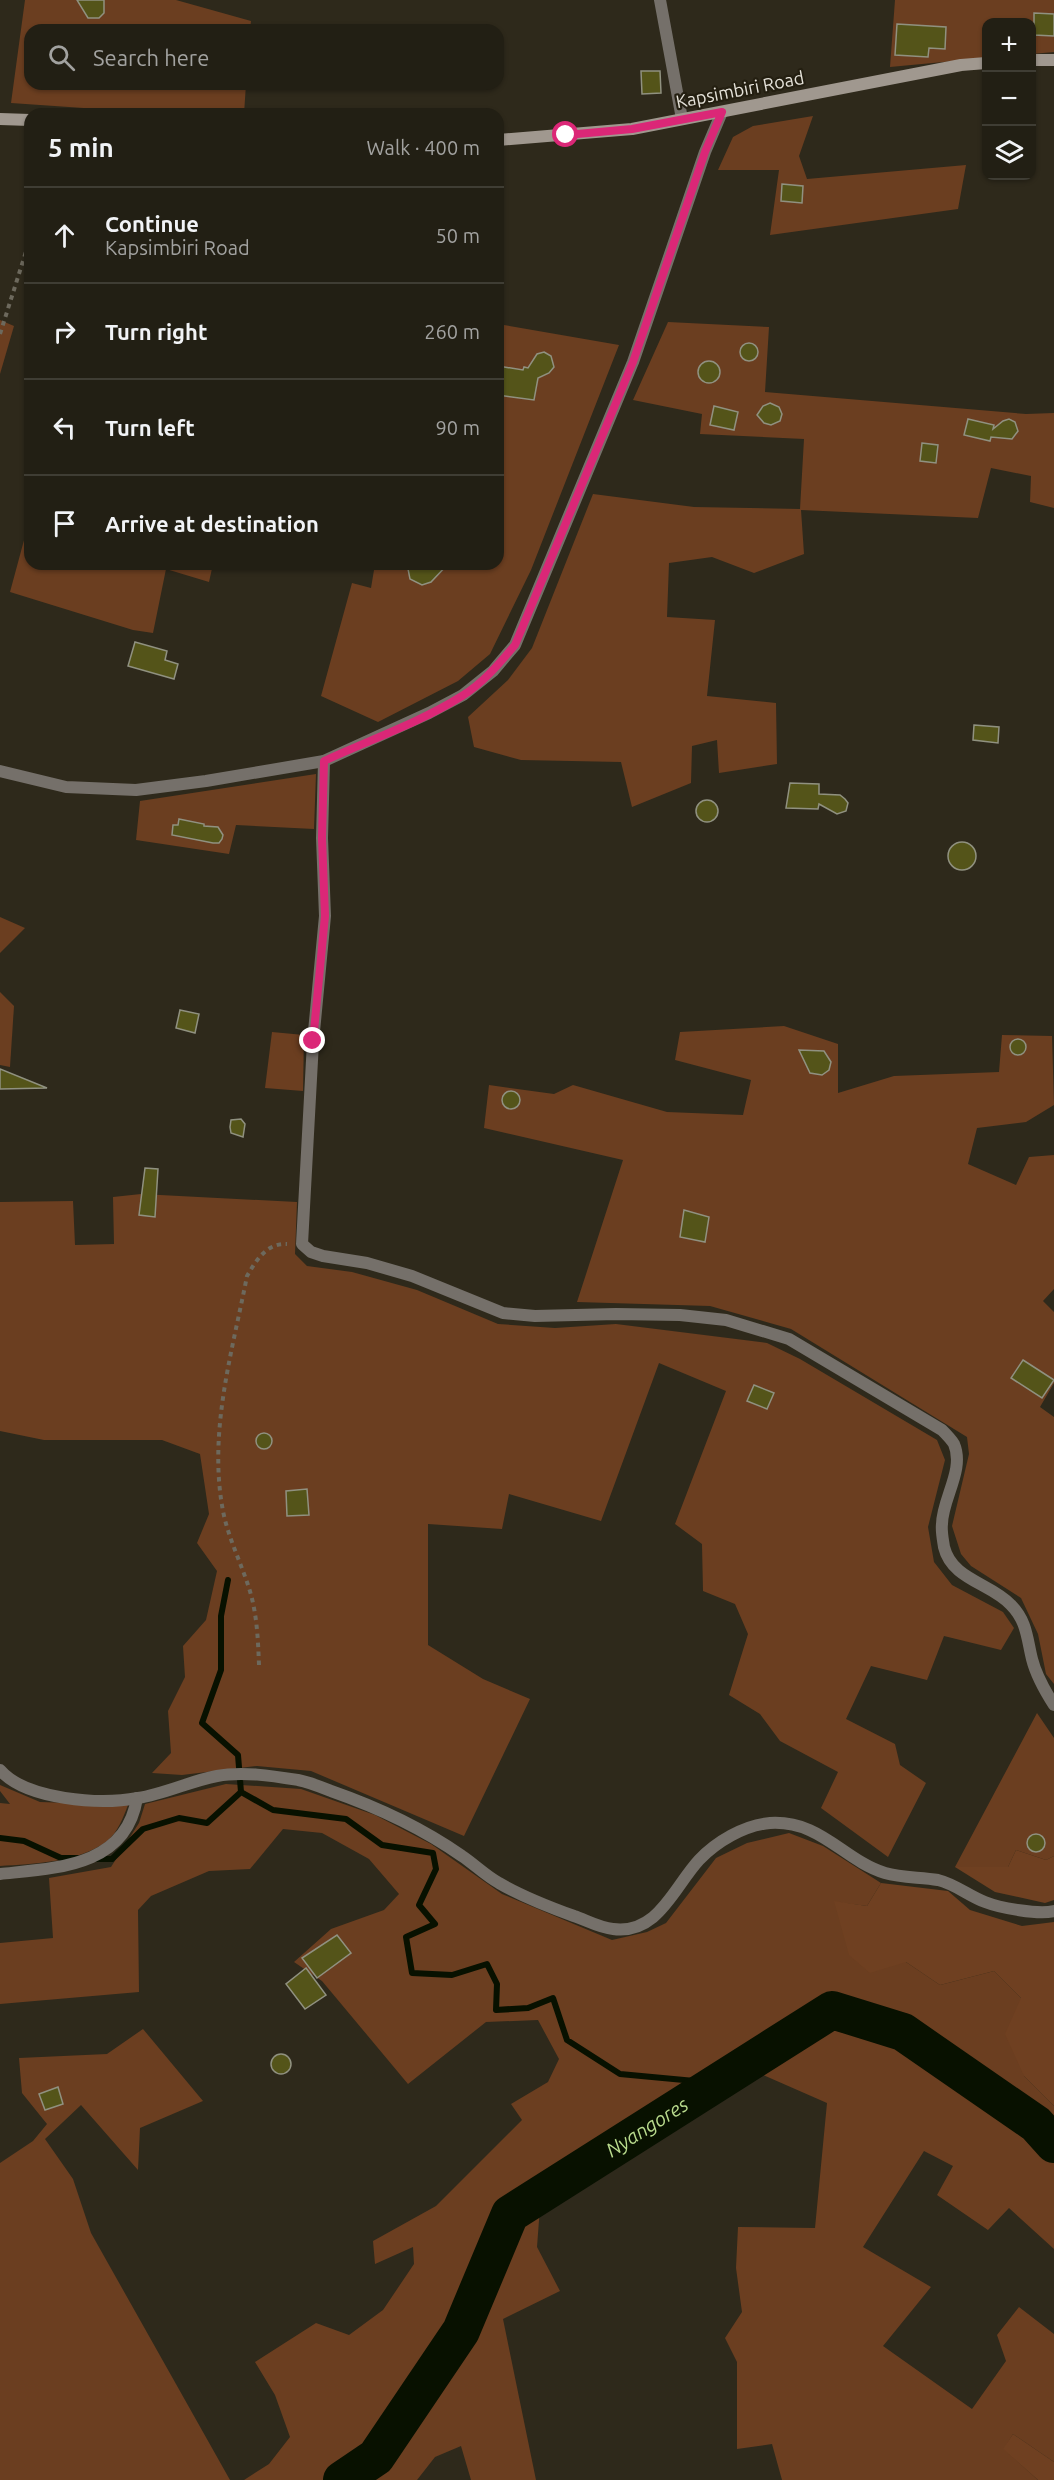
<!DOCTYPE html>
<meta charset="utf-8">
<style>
:root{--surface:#221f14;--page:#2a271d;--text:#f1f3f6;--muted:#a2a2a0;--line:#3f3d34}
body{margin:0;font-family:Ubuntu,sans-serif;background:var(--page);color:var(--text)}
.controls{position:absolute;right:18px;top:18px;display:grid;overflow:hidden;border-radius:12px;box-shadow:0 2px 4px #0004}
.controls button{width:54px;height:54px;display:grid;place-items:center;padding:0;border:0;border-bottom:2px solid var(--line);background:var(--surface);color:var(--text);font:30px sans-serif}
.stop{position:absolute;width:18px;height:18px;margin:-14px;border:4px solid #db2777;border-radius:50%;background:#fff}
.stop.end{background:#db2777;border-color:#fff;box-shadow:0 2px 6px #0008}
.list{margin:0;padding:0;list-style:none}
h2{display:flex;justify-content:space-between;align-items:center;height:78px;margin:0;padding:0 24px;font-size:26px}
h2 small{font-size:20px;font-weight:400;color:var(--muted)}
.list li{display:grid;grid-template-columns:39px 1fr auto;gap:18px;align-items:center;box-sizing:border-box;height:96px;padding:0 24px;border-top:2px solid var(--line)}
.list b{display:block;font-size:22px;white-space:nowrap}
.list p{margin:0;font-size:20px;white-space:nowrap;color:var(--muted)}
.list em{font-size:20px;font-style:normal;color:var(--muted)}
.icon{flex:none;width:33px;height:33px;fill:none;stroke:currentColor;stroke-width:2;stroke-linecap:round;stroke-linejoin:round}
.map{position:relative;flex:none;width:1054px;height:2480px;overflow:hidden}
.search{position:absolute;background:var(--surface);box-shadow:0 2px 4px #0004;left:24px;top:24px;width:480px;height:66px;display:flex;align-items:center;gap:15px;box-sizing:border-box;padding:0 21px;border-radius:18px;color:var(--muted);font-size:22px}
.panel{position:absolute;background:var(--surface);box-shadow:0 2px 4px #0004;left:24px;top:108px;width:480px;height:462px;border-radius:18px}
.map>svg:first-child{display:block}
</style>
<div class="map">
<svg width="1054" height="2480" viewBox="0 0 1054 2480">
<rect width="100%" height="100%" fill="#2e291b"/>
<g fill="#6b3e20">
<path d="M25,0H176L251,21L250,30H30V84H246L244,114H170L11,103Z"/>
<path d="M895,0H1054V52L1032,54V22H986V58L890,67Z"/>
<path d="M813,116L799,156L807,179L966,165L958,209L770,235L779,170H718L733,137L753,126Z"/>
<path d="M0,320L14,326L0,374Z"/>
<path d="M668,322L769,327L765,392L1026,414L1054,413V508L1030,502L1031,476L991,468L978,518L801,510L804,554L754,573L712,557L669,563L667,617L715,620L707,696L776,703L777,764L719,773L717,740L692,746L691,783L632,807L621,762L521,760L474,747L468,717L508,680L532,648L593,494L694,507L800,509L804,439L700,434L702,414L633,400Z"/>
<path d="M498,324L619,345L531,570L490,654L458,681L378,722L321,696L352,583L371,588L375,564H498Z"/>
<path d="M30,518V564H213L209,582L166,569L153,633L133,630L10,592Z"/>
<path d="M316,774L314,829L236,825L229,854L136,840L140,801Z"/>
<path d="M0,917L25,928L0,953Z"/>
<path d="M0,992L14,1006L10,1067L0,1065Z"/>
<path d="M784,1026L838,1044V1093L894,1076L999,1072L1002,1035L1052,1036L1054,1105L1026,1122L977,1128L968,1164L1016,1185L1029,1157L1054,1155V1289L1043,1301L1054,1312V1383L1040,1407L1054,1417V1684L1046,1674L1038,1634L1021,1598L971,1566L961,1554L952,1526L969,1454L967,1437L791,1329L710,1306L577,1302L623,1160L484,1128L489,1085L554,1094L573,1085L667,1112L743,1115L751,1080L675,1060L680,1032Z"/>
<path d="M272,1032L304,1035L303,1091L265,1088Z"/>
<path d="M141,1194L297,1202L295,1254L307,1266L352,1272L417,1290L498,1324L555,1328L616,1324L767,1343L800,1359L937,1440L945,1460L928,1527L934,1562L952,1585L1003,1612L1014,1628L1001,1650L944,1636L927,1680L871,1666L846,1719L895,1744L900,1765L926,1783L888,1857L821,1808L838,1772L780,1741L760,1714L729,1695L748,1634L735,1604L703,1591L702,1544L675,1524L726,1391L659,1363L601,1521L509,1494L502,1529L428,1524V1645L483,1679L530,1699L464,1836L311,1771L257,1766L182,1775L152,1773L171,1753L168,1711L185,1677L183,1646L206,1620L217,1571L197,1543L209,1514L200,1454L162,1440H44L0,1431V1202L73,1201L75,1245L114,1244L113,1197Z"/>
<path d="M1037,1713L1054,1738V1856L1046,1860L1016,1850L1008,1867H955Z"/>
<path d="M226,1784L301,1789L375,1815L431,1844L502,1894L612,1940L647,1932L666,1923L716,1858L747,1843L789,1833L823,1846L881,1883L867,1906L835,1902L906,1962L940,1985L994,1971L1021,1998L1024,2076L1054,2106V2249L1009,2208L988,2230L937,2195L953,2166L924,2151L863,2247L931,2287L883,2346L972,2409L1006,2361L997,2335L1019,2307L1054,2334V2462L1013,2434L1004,2449L1038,2480H782L772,2444L737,2449V2362L725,2338L742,2312L736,2268L738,2227L815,2228L827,2103L761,2074L738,2083L711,2107L540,2207L537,2247L560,2291L503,2319L536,2480H471L461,2446L435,2457L417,2480H244L269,2464L290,2437L275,2395L255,2362L316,2323L349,2335L383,2310L414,2264L413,2247L375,2264L373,2241L436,2206L522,2120L511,2104L548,2082L559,2059L538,2020L486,2022L408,2084L322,1981L294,1962L331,1929L384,1910L399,1894L369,1859L322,1833L283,1829L250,1869L209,1871L151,1896L138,1910L139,1992L0,2004V1943L53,1938L49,1878L111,1867L139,1823L145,1804Z"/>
<path d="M0,1785L40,1802L128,1805C123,1818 118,1832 107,1841C80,1862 33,1864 0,1866V1803L10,1804L0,1791Z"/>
<path d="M143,2029L203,2101L140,2128L138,2170L81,2105L45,2139L73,2179L91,2233L230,2480H0V2163L33,2141L47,2124L22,2093L19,2058L107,2054Z"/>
</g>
<g fill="#6f4021">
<path d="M1016,1850L1046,1860L1054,1856V1900L1045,1903L995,1892L955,1867H1008Z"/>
<path d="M881,1883L948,1891L970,1910L1022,1926L1054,1922V2106L1024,2076L1005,2034L1021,1998L994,1971L940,1985L906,1962L870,1973L849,1955L834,1901L867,1906Z"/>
<path d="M1013,2434L1054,2462V2480H1038L1003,2449Z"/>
</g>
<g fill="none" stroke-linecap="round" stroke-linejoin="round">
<g stroke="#081100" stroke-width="6">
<path d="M228,1580L221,1616V1670L202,1723L238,1755L241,1792"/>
<path d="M0,1838L24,1841L61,1858H77"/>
<path d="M93,1859H112L143,1829L179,1818L207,1823L241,1792L273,1810L346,1819L382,1845L433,1853L436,1869L419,1905L435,1924L406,1937L412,1973L452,1975L487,1964L497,1984L496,2010L528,2008L553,1998L567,2040L620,2074L716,2083"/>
</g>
<path stroke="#081100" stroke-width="38" id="s1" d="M342,2480L376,2457L461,2331L510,2214L832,2010L903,2032L1036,2124L1054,2144"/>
</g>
<g fill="#545419" stroke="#909180" stroke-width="1.5">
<path d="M77,0H104V13L99,18H88Z"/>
<path d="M1034,13L1054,14V36L1034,35Z"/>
<path d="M897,24L946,27L945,49L929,48L928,57L895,55Z"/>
<path d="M641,71H660L661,93L642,94Z"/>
<path d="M782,184L803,186L802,203L781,201Z"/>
<circle cx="749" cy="352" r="9"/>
<path d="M544,352L551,356L554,367L549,373L538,378L534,400L498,395V366L523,370L524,367L528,368L537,354Z"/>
<circle cx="709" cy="372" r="11"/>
<path d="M770,403L779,407L782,414L780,421L771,425L764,423L757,415L763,406Z"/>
<path d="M714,406L738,412L734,430L710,425Z"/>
<path d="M968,419L994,425L993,429L1003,421L1009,419L1015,422L1018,431L1012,439L991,437L990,441L964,435Z"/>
<path d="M922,443L938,445L936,463L920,461Z"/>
<path d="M407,564H448L431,582L422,585L410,579Z"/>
<path d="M135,642L167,651L165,660L178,664L174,679L128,666Z"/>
<path d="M974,725L999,727L998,743L973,740Z"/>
<path d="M790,783L819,784V794L840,795L845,799L848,803L846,811L837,814L819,804L818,809L786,808Z"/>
<circle cx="707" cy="811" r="11"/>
<path d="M179,819L204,824V826L218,827L223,835L222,839L219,843H213L172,835L173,825H178Z"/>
<circle cx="962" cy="856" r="14"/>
<path d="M180,1010L199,1014L195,1033L176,1028Z"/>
<circle cx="1018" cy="1047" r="8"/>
<path d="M799,1050L824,1051L831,1062L829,1070L822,1075L810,1073Z"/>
<path d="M0,1069L47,1088L0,1089Z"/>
<circle cx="511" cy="1100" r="9"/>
<path d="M241,1119L245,1124L243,1137L231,1133L230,1127L231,1120Z"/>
<path d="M145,1168L158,1169L155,1217L139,1215Z"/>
<path d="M684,1210L709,1217L705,1242L680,1237Z"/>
<path d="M1023,1360L1054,1380L1042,1398L1011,1378Z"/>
<path d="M754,1385L774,1393L767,1409L747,1401Z"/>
<circle cx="264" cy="1441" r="8"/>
<path d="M307,1489L309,1515L287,1516L286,1491Z"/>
<circle cx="1036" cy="1843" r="9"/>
<path d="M337,1935L351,1953L317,1978L302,1958Z"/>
<path d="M306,1968L326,1995L305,2009L286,1984Z"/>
<circle cx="281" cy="2064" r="10"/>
<path d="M58,2087L63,2104L45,2110L39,2094Z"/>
</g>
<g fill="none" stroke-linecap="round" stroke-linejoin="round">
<g stroke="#6d695d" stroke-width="4" stroke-dasharray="4.5 4.5" stroke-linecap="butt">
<path d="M0,334L30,239"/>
<path d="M259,1665C258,1639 257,1613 249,1588C241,1563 228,1537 223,1511C208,1432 232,1353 247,1276C256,1261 266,1243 287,1244"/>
</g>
<g stroke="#75706a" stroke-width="12">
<path d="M660,0L682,119"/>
<path d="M324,761L322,838L325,916L313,1042L302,1244L311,1252L323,1256L367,1263L412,1276L503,1313L535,1316L616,1314L680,1315L726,1320L789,1339L942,1430C946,1434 951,1439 954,1444C965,1470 942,1499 942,1524C941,1531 943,1540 944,1547C952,1580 991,1583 1011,1605C1027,1621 1027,1639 1032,1659C1036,1675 1045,1691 1054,1705"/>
<path d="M0,771L66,787L136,790L206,781L324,761L429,713L463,695L493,671L515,645L633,362L705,152L722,112"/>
<path d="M0,1770C26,1800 100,1805 138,1798C165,1794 190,1781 217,1776C242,1771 273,1776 298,1780C309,1782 321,1787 331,1791C377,1807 422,1828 462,1856C474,1864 486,1876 499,1883C523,1897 549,1907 574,1916C586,1920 600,1928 613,1929C658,1935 674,1887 699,1860C716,1842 744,1825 770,1823C821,1820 843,1860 885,1873C902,1878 921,1877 938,1880C955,1884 969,1896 985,1902C1000,1908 1039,1915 1054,1911"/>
<path d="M0,1874C56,1868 126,1867 137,1798"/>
</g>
<g stroke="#a0988f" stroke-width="12">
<path d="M1032,60H1054"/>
<path d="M0,119L30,120"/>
<path d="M498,140L632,129L961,65L986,63"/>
</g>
</g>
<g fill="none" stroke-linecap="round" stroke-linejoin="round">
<path stroke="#db2777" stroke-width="8" d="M313,1041L325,916L322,838L324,761C369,740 419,723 462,696C483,683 499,664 515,645L633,362L705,152L722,112L632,129L566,135"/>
</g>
<g text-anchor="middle" stroke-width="4.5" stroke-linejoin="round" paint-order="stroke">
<g font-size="18" fill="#e5e2d9" stroke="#241f11">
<text transform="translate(740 90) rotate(-11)" y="6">Kapsimbiri Road</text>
</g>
<g font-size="20" font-style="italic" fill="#b9db8d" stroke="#241f11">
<text dy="7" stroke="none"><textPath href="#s1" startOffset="482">Nyangores</textPath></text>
</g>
</g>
</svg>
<div class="controls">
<button>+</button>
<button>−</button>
<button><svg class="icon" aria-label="layers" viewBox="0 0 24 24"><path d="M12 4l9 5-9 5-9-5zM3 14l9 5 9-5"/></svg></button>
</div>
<div class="stop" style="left:566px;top:135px"></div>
<div class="stop end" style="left:313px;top:1041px"></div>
<div class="search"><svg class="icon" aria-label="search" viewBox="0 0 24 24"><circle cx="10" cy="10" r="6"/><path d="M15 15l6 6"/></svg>Search here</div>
<section class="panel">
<h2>5 min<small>Walk · 400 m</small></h2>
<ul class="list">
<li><svg class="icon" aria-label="ahead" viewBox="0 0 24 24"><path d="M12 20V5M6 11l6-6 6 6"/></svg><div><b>Continue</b><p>Kapsimbiri Road</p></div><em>50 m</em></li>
<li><svg class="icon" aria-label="right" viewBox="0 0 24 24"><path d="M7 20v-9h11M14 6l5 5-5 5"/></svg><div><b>Turn right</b></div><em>260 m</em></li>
<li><svg class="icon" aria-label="left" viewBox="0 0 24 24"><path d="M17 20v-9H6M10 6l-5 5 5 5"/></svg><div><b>Turn left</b></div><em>90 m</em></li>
<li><svg class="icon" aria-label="arrive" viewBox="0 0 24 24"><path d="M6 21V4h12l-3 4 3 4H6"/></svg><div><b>Arrive at destination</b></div></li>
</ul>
</section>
</div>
